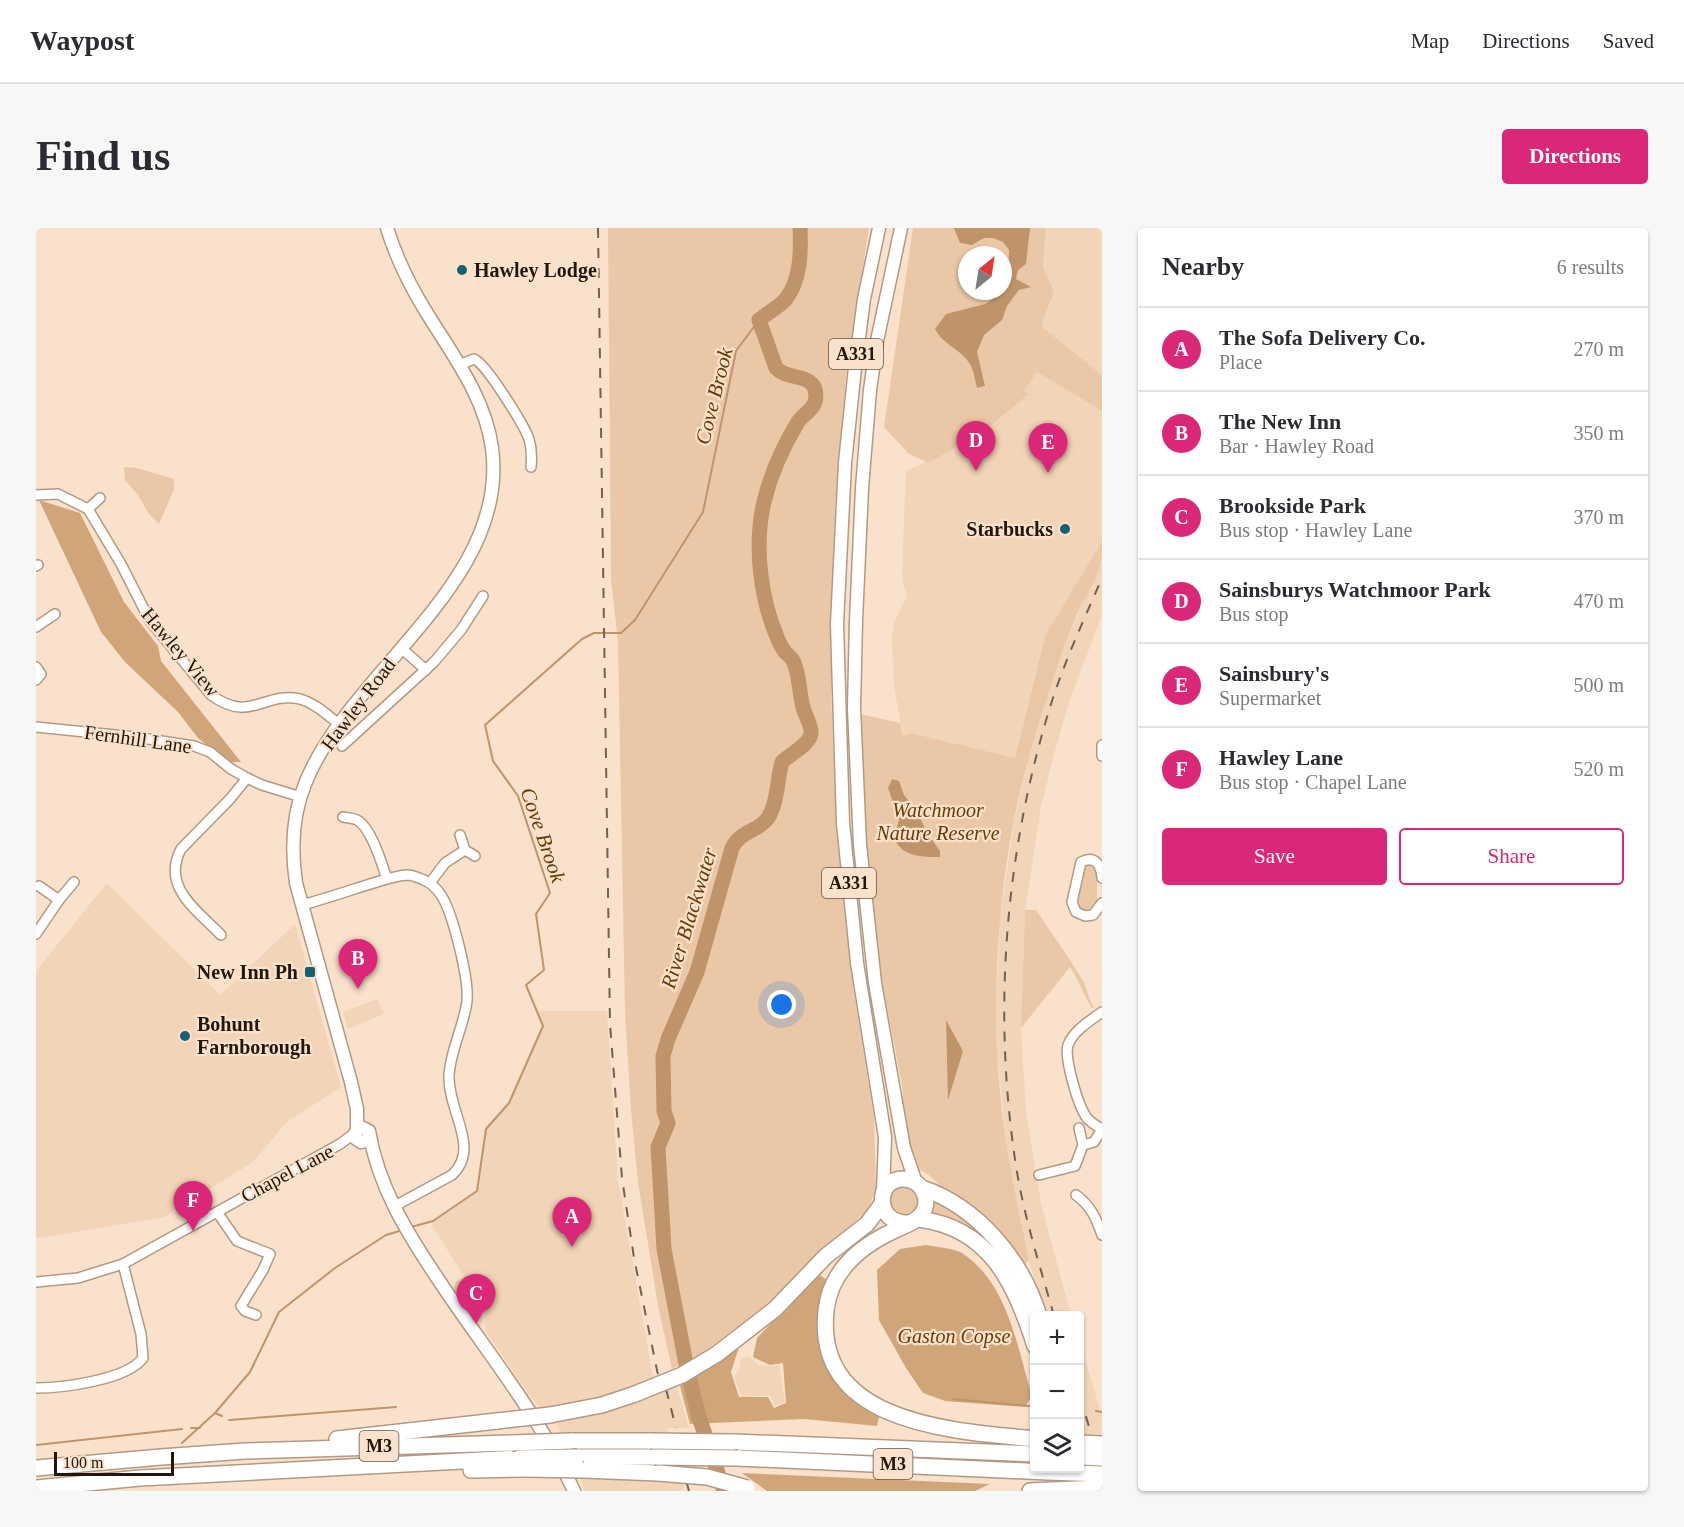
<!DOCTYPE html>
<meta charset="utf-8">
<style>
:root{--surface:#fff;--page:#f7f7f7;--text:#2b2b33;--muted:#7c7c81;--line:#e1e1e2;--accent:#db2777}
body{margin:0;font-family:"Times New Roman",serif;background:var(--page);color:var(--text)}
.controls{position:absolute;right:18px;bottom:18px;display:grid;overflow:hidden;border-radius:6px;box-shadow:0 2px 4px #0004}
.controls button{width:54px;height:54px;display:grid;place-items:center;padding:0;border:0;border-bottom:2px solid var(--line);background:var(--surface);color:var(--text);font:30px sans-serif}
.compass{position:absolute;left:922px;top:18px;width:54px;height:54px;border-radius:50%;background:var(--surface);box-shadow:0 2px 4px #0004;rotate:30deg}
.scale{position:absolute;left:18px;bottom:15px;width:120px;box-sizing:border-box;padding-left:6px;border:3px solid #20170f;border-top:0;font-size:16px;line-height:21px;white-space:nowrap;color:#20170f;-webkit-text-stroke:4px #fae1cb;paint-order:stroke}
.you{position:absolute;left:746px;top:777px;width:21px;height:21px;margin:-15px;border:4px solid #fff;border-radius:50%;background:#1a73e8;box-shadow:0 0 0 9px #1a73e833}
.badge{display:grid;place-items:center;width:39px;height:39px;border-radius:50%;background:var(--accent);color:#fff;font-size:20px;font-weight:700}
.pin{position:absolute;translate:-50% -50px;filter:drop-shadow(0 2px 3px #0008)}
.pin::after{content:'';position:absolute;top:32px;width:21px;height:18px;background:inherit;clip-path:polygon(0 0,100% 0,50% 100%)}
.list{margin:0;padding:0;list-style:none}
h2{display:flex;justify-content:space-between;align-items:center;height:78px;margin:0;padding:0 24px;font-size:26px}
h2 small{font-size:20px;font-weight:400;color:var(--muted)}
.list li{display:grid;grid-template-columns:39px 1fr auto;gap:18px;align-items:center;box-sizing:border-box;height:84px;padding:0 24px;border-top:2px solid var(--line)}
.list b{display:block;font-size:22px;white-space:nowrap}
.list p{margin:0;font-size:20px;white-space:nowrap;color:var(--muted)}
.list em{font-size:20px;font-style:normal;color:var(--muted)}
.actions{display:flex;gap:12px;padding:18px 24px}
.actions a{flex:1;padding:14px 0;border:2px solid var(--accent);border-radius:6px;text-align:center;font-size:21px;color:var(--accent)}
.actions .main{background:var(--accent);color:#fff}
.icon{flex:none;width:33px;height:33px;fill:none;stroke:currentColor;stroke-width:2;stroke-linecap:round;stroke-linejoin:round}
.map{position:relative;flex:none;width:1066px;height:1263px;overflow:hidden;border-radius:6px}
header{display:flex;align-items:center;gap:36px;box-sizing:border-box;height:84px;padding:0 30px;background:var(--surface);border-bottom:2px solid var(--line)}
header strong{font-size:28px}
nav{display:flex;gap:33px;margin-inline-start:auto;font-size:21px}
.intro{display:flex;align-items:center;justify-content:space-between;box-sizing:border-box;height:144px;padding:0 36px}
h1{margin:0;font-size:42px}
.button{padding:15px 27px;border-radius:6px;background:var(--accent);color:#fff;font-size:21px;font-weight:700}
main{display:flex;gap:36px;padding:0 36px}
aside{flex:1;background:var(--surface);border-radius:6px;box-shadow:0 2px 4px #0004}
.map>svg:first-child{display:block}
</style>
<header>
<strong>Waypost</strong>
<nav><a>Map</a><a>Directions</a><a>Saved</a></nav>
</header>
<div class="intro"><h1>Find us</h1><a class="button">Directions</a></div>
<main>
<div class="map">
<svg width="1066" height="1263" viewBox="0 0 1066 1263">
<rect width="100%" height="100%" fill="#fae1cb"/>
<g fill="#f2d4b8">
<path d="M1010,0H1066V147L1005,98L1018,64L1007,39Z"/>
<path d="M1001,144L1066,183V313L1009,408L979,530L875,505L867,508L858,458L856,409L858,395L871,367L867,356L866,344L870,243L920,220L992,166L988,163Z"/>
<path d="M1066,334V387L1034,471L1018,526L1005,579L989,682L985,800L990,884L1005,976L1035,1087L1009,1088L993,1032L977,961L970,911L961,823L960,784L964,692L978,594L992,533L1017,448L1039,392Z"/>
<path d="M71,655L184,767L259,696L305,859L251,894L217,934L128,989L3,1010L0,1008V743Z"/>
<path d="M341,771L348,786L312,801L307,784Z"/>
<path d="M501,783H571L582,952L617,1149L621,1164L640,1156L653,1200H631L648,1259L644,1263H549L522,1198L493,1167L450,1103L448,1079L396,998L397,993L441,962L450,901L473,875L507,798Z"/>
<path d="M1044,1115L1066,1188V1207L1045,1205L1044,1199Z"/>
<path d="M712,1128L722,1137L737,1138L744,1136V1143L749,1174L739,1178L734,1167L706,1170L698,1149L705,1138L703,1132Z"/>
</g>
<g fill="#eac8a7" fill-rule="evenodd">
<path d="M572,0H833L811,139L799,277L795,469L802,618L815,744L838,890L840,960L833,980L718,1091L665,1125L636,1141L622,1078L602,954L595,882L589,784L582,414L575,351Z"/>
<path d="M877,0H1010L1007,39L1018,64L1005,98L1066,147V183L1001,144L988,163L993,166L944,206L892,235L872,225L848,199ZM931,27H967V63H931Z"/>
<path d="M88,239L101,240L138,251V261L123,296L113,286L102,267L89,252Z"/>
<path d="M1066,313C1066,320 1066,329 1065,335C1059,355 1046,374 1038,393C1021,436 1007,481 994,526C967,618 957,726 961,822C964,893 978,963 993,1032L988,1038L907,964C900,952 894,946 881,941L869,899L866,857L842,733L828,615L820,485L864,495L867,508L875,505L979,530L1009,408Z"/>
<path d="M1053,635L1057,636L1061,640V678L1059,681L1050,683L1042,680L1040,673L1049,637Z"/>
<path d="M989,682H1000C1016,706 1033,729 1047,753C1052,762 1052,770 1058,779L1056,780C1047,767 1043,752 1034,739L985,800Z"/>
<circle cx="868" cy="973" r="15"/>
<path d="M899,970L944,1002L968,1028L972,1042L921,995L897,985Z"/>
<path d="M437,1048L447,1068L440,1075L430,1077L418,1061L420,1054L428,1049Z"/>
</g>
<g fill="#d1a57a">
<path d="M3,272L44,285L88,374L122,418L125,433L205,534H192L162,510L142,484L89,434L65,404Z"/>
<path d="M890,1017C900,1019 917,1020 926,1025C972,1055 981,1119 996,1168L989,1179L909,1173L887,1165L870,1140L843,1092L841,1042L864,1021Z"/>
<path d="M782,1046L791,1052L783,1078L784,1104L788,1125L809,1164L843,1189L841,1198L768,1191L654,1196L644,1158L685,1133L703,1119L695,1144L703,1169H732L738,1180L750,1175L747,1135L734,1137L717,1129L721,1110Z"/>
<path d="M706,1245L954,1256L939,1263H731Z"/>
</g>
<g fill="#c0946a">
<path d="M918,0H994L990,36L982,42L980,51L995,59L983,62L971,78L966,92L948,107L941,124L949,158L941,160C939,153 938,142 934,136C924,120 908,118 899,101L910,86L949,76L964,66L972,52L973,22L967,14L957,10H948L936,17L924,15Z"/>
<path d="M856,551L863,553L868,567L881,583L890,603L904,623V629C886,629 867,629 858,611L863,592L852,560Z"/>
<path d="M910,792L927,823L912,872Z"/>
</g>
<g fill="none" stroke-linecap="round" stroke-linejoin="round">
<g stroke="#c0946a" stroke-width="2">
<path d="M375,999L397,993L441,963L450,901L473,875L507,798L490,757L508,742L500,686L514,665L482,568L457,533L449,497L546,411L558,405H585L599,392L667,284L700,123L723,92"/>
<path d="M917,1171L993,1178"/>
<path d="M1060,1183L1066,1184"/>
<path d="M179,1185L186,1188"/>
<path d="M193,1192L360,1179"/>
<path d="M155,1200H164"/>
<path d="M146,1215L179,1185L214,1144L243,1084L299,1040L350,1007L367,1002"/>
<path d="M0,1217L146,1201"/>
</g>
<path stroke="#c0946a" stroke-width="15" d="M688,1263L663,1189L651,1141L628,1021L622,919L632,895L628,883L627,828L632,811L661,744L696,620C705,602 722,604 732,590C742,574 741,551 746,534C754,526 773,517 775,506C776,497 769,488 767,479C763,465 764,449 758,435C757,430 753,428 749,424C746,420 743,414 741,409C724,369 718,316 728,274C735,245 746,220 762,194C766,188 773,184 777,178C781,172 781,161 776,156C767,146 750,151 740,140L723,92C731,85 743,79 750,71C765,51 765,24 764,0"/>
<g stroke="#b19a85" stroke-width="12">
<g id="minor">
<path d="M423,137L438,131C449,134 488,197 493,211C496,221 496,229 495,239"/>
<path d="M0,267L22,266L52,281L85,336L114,393L175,467C215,496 227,463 264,471C279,475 291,487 303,496"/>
<path d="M52,281L64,270"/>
<path d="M0,338L2,337"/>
<path d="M0,399L19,386"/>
<path d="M365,420L390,442"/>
<path d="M0,439L5,446L0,452"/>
<path d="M0,499L99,509L158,518L174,524L195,541L211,550L226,557L265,569"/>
<path d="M1066,517V528"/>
<path d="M306,518L398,434L425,402L447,368"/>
<path d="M307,589C311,590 317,590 321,592C335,599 346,636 351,651"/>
<path d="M424,607L429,622L439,628"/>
<path d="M1066,650C1065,637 1059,627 1045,634L1036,674L1040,684L1049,688L1057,687L1066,675"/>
<path d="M394,655L409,635L429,622"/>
<path d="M3,658L23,672"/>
<path d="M266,677C288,671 309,664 331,657C344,653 357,648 371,647C377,647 383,650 388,652C395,655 401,661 405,667C417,685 433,751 431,773C428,798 414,823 413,848C412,884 445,920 416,947L357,979"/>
<path d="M0,706L23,672L38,654"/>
<path d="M185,707C161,682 125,659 145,621L194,571L211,550"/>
<path d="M1066,784C1055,792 1037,803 1032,817C1028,830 1042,878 1051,890C1055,895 1061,898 1066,901"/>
<path d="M1043,900L1047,917"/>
<path d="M1003,947L1039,938L1047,917L1058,914L1066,901"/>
<path d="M1040,967C1055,978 1060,990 1066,1007"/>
<path d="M181,984L201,1013L234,1026L227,1042L205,1078L209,1083L220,1087"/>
<path d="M0,1054L42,1050L87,1036L304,916L319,905"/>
<path d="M0,1160C26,1160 91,1152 107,1130L105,1106L87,1036"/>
</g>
</g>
<g stroke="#b19a85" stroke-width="15">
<g id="major">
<path d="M843,0L828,71L819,140L809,235L801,396L807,595L821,735L849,909L847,967"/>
<path d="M865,0L841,113L834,162L826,260L820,393L818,480L824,617L839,755L868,920L880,955"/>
<path d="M321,901V881L315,854L260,655C255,621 256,588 269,556C314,442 474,355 456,220C449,168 415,125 389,82C373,56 360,29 351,0"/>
<path d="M334,908L330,913L325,914L319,910V905L325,899L333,903C342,958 371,1005 402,1051C448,1121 503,1186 538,1263"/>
</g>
</g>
<g stroke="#b19a85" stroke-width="18">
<g id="highway">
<path d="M886,960C942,979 986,1032 1003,1088"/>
<path d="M882,991C954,999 979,1056 999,1118"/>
<path d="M872,995C838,996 839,950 868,951C887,952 897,974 884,988C878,995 865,999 857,1003C823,1019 794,1043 790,1083C778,1197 919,1203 999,1211"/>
<path d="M681,1126L739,1081L790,1028L831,996L846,976"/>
<path d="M514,1187L566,1177L599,1166"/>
<path d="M301,1211L461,1193"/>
<path d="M535,1213H614"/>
<path d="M698,1214L999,1226"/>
<path d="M541,1229H618"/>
<path d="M702,1230L1012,1244"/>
<path d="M0,1240L125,1229L209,1223L476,1215"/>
<path d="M435,1242L489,1241"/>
<path d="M548,1242L622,1245"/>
<path d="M0,1260L104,1250L484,1230"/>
<path d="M994,1263L1016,1262"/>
</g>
</g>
<use href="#minor" stroke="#fff" stroke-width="9"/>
<use href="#major" stroke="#fff" stroke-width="12"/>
<use href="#highway" stroke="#fff" stroke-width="15"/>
<g stroke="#706154" stroke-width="2" stroke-dasharray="10 10" stroke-linecap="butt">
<path d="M562,0L574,796L586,950L598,1030L622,1147"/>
<path d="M1018,1088C1004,1038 988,989 980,938C957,788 968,635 1011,489C1025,441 1046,396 1066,350"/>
<path d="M630,1161L640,1200"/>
<path d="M1044,1169L1066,1241"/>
<path d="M651,1256L653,1263"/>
</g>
<g stroke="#b19a85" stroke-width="18" stroke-linecap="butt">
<g id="highway-bridge">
<path d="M599,1166L646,1147L681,1126"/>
<path d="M461,1193L514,1187"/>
<path d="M614,1213L698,1214"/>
<path d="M476,1215L535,1213"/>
<path d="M1044,1215L1066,1216"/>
<path d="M618,1229L702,1230"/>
<path d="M1044,1229L1066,1230"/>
<path d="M484,1230L541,1229"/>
<path d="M489,1241L548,1242"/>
<path d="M1012,1244L1066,1246"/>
<path d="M622,1245L671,1249L711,1260"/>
<path d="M1016,1262L1066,1260"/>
</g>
</g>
<use href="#highway-bridge" stroke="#fff" stroke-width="15"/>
</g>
<g fill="#186170" stroke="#fae1cb" stroke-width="2">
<circle cx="426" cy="42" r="6"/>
<circle cx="1029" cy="301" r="6"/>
<rect x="268" y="738" width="12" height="12" rx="3"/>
<circle cx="149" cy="808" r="6"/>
</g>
<g text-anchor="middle" stroke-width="4.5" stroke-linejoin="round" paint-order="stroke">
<g fill="#fae1cb" stroke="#615447" stroke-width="1.5">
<rect x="793" y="111" width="54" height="30" rx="4.5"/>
<rect x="786" y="640" width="54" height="30" rx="4.5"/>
<rect x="323.5" y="1203" width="39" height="30" rx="4.5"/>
<rect x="837.5" y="1221" width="39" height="30" rx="4.5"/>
</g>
<g font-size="18" font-weight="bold" fill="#20170f">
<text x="820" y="132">A331</text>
<text x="813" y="661">A331</text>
<text x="343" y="1224">M3</text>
<text x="857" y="1242">M3</text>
</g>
<g font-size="20" font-weight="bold" fill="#20170f" stroke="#fae1cb" text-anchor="start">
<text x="438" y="49">Hawley Lodge</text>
<text x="1017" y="308" text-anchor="end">Starbucks</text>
<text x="262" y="751" text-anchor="end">New Inn Ph</text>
<text x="161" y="803">Bohunt<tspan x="161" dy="23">Farnborough</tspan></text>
</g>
<g font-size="20" fill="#20170f" stroke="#fae1cb">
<text transform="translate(145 424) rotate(50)" y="7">Hawley View</text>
<text transform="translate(322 476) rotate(-53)" y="7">Hawley Road</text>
<text transform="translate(102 511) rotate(8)" y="7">Fernhill Lane</text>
<text transform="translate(251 945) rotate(-28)" y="7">Chapel Lane</text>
</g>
<g font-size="20" font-style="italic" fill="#663b05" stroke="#fae1cb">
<text x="902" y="589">Watchmoor<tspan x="902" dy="23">Nature Reserve</tspan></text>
<text x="918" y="1115">Gaston Copse</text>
</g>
<g font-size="21" font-style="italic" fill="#653b04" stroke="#fae1cb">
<text transform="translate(678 168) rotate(-76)" y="7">Cove Brook</text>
<text transform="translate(507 607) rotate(71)" y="7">Cove Brook</text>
<text transform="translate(653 690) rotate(-73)" y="7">River Blackwater</text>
</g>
</g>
</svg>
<div class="controls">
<button>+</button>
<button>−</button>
<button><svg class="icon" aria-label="layers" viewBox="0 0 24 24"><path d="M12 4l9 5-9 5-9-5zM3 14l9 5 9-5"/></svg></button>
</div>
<svg class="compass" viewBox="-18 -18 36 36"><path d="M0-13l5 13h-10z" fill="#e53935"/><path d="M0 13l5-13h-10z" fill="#7c7c81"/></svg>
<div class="scale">100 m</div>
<div class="you"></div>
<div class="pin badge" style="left:536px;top:1019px">A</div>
<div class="pin badge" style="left:322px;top:761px">B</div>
<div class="pin badge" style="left:440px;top:1096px">C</div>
<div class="pin badge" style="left:940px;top:243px">D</div>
<div class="pin badge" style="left:1012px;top:245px">E</div>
<div class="pin badge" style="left:157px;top:1003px">F</div>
</div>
<aside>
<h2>Nearby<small>6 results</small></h2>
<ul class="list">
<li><span class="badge">A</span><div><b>The Sofa Delivery Co.</b><p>Place</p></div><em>270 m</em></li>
<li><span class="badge">B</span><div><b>The New Inn</b><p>Bar · Hawley Road</p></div><em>350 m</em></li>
<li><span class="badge">C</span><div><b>Brookside Park</b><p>Bus stop · Hawley Lane</p></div><em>370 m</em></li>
<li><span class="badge">D</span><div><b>Sainsburys Watchmoor Park</b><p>Bus stop</p></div><em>470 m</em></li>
<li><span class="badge">E</span><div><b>Sainsbury's</b><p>Supermarket</p></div><em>500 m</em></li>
<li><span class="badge">F</span><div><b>Hawley Lane</b><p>Bus stop · Chapel Lane</p></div><em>520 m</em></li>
</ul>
<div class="actions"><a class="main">Save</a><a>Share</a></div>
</aside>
</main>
